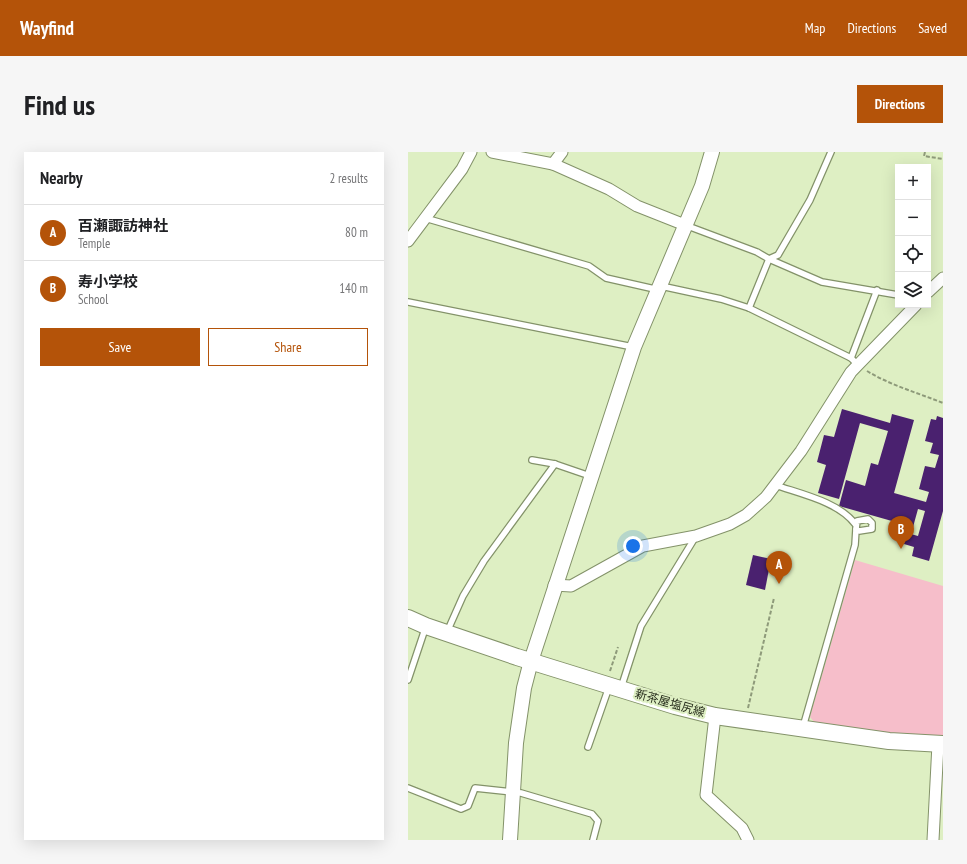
<!DOCTYPE html>
<meta charset="utf-8">
<style>
:root{--surface:#fff;--page:#f6f6f6;--text:#202124;--muted:#757577;--line:#e0e0e0;--accent:#b45309}
body{margin:0;font-family:"PT Sans Narrow","Noto Sans JP",sans-serif;background:var(--page);color:var(--text)}
.controls{position:absolute;right:12px;top:12px;display:grid;overflow:hidden;border-radius:0px;box-shadow:0 4px 16px #0002}
.controls button{width:36px;height:36px;display:grid;place-items:center;padding:0;border:0;border-bottom:1px solid var(--line);background:var(--surface);color:var(--text);font:20px sans-serif}
.you{position:absolute;left:225px;top:394px;width:14px;height:14px;margin:-10px;border:3px solid #fff;border-radius:50%;background:#1a73e8;box-shadow:0 0 0 6px #1a73e833}
.badge{display:grid;place-items:center;width:26px;height:26px;border-radius:50%;background:var(--accent);color:#fff;font-size:13px;font-weight:700}
.pin{position:absolute;translate:-50% -33px;filter:drop-shadow(0 1px 2px #0008)}
.pin::after{content:'';position:absolute;top:21px;width:14px;height:12px;background:inherit;clip-path:polygon(0 0,100% 0,50% 100%)}
.list{margin:0;padding:0;list-style:none}
h2{display:flex;justify-content:space-between;align-items:center;height:52px;margin:0;padding:0 16px;font-size:17px}
h2 small{font-size:13px;font-weight:400;color:var(--muted)}
.list li{display:grid;grid-template-columns:26px 1fr auto;gap:12px;align-items:center;box-sizing:border-box;height:56px;padding:0 16px;border-top:1px solid var(--line)}
.list b{display:block;font-size:15px;white-space:nowrap}
.list p{margin:0;font-size:13px;white-space:nowrap;color:var(--muted)}
.list em{font-size:13px;font-style:normal;color:var(--muted)}
.actions{display:flex;gap:8px;padding:12px 16px}
.actions a{flex:1;padding:9px 0;border:1px solid var(--accent);border-radius:0px;text-align:center;font-size:14px;color:var(--accent)}
.actions .main{background:var(--accent);color:#fff}
.icon{flex:none;width:22px;height:22px;fill:none;stroke:currentColor;stroke-width:2;stroke-linecap:round;stroke-linejoin:round}
.map{position:relative;flex:none;width:535px;height:688px;overflow:hidden;border-radius:0px}
header{display:flex;align-items:center;gap:24px;box-sizing:border-box;height:56px;padding:0 20px;background:var(--accent);color:#fff}
header strong{font-size:19px}
nav{display:flex;gap:22px;margin-inline-start:auto;font-size:14px}
.intro{display:flex;align-items:center;justify-content:space-between;box-sizing:border-box;height:96px;padding:0 24px}
h1{margin:0;font-size:28px}
.button{padding:10px 18px;border-radius:0px;background:var(--accent);color:#fff;font-size:14px;font-weight:700}
main{display:flex;gap:24px;padding:0 24px}
aside{flex:1;background:var(--surface);border-radius:0px;box-shadow:0 4px 16px #0002}
.map>svg:first-child{display:block}
</style>
<header>
<strong>Wayfind</strong>
<nav><a>Map</a><a>Directions</a><a>Saved</a></nav>
</header>
<div class="intro"><h1>Find us</h1><a class="button">Directions</a></div>
<main>
<aside>
<h2>Nearby<small>2 results</small></h2>
<ul class="list">
<li><span class="badge">A</span><div><b>百瀬諏訪神社</b><p>Temple</p></div><em>80 m</em></li>
<li><span class="badge">B</span><div><b>寿小学校</b><p>School</p></div><em>140 m</em></li>
</ul>
<div class="actions"><a class="main">Save</a><a>Share</a></div>
</aside>
<div class="map">
<svg width="535" height="688" viewBox="0 0 535 688">
<rect width="100%" height="100%" fill="#deefc3"/>
<path fill="#f6beca" d="M447,408L535,434V586L497,585L407,571L402,565Z"/>
<g fill="#4a216f">
<path d="M434,257L482,271L484,262L506,268L486,341L518,350L521,340L511,337L517,314L527,316L531,303L522,301L525,291L517,289L523,267L528,268L529,264L535,266V359L521,409L504,404L506,395L496,392L499,381L510,384L517,359L510,357L505,375L431,354L438,328L457,334L463,311L470,313L480,279L452,271L431,347L410,341L418,313L409,310L416,283L426,285Z"/>
<path d="M371,401L376,402L374,408L380,409L378,420L368,421V419L363,418L365,407H370Z"/>
<path d="M345,403L363,407L357,438L338,433Z"/>
</g>
<g fill="none" stroke-linecap="round" stroke-linejoin="round">
<g stroke="#839269" stroke-width="8">
<g id="service">
<path d="M17,66L181,114L198,126L251,138"/>
<path d="M277,73L349,100L361,107L414,130L490,143"/>
<path d="M253,134L313,147L341,156L443,206L450,213"/>
<path d="M0,150L225,195"/>
<path d="M341,156L361,107L370,103L402,48L423,0"/>
<path d="M443,206L469,138"/>
<path d="M124,308L147,312L182,324"/>
<path d="M367,333C393,342 431,350 447,372"/>
<path d="M460,367L464,371V377L451,379L448,377L449,369Z"/>
<path d="M39,480L55,444L76,409L147,312"/>
<path d="M0,528L18,474"/>
<path d="M213,536L233,474L288,384"/>
<path d="M395,575L447,393L448,377"/>
<path d="M180,595L201,535"/>
<path d="M0,636L53,657L60,654L67,636L113,641L184,662L190,669L185,688"/>
</g>
</g>
<g stroke="#839269" stroke-width="13">
<g id="minor">
<path d="M84,0L145,12L201,37L229,54L277,73"/>
<path d="M145,12L154,0"/>
<path d="M0,89L54,17L63,0"/>
<path d="M520,140L535,126"/>
<path d="M146,433L163,434L235,394L288,384L322,372L338,363L358,345L393,299L443,220L508,153"/>
<path d="M307,564L298,643L334,676L340,688"/>
<path d="M525,688L530,592"/>
</g>
</g>
<g stroke="#839269" stroke-width="16">
<path id="tertiary" d="M102,688L108,591L116,536L123,509L226,195L294,34L304,0"/>
</g>
<g stroke="#839269" stroke-width="18">
<path id="secondary" d="M0,466L18,474L109,505L267,554L307,564L481,589L535,592"/>
</g>
<g stroke="#8e9a7a" stroke-width="2" stroke-dasharray="4 2" stroke-linecap="butt">
<path d="M517,0L516,4L535,7"/>
<path d="M459,219C482,233 510,241 535,251"/>
<path d="M202,519L210,495"/>
<path d="M340,556L366,446"/>
</g>
<use href="#service" stroke="#fff" stroke-width="5.5"/>
<use href="#minor" stroke="#fff" stroke-width="11"/>
<use href="#tertiary" stroke="#fff" stroke-width="14"/>
<use href="#secondary" stroke="#fff" stroke-width="16"/>
</g>
<g text-anchor="middle" stroke-width="4" stroke-linejoin="round" paint-order="stroke">
<g font-size="12" fill="#2a301f" stroke="#deefc3">
<text transform="translate(262 551) rotate(16)" y="4">新茶屋塩尻線</text>
</g>
</g>
</svg>
<div class="controls">
<button>+</button>
<button>−</button>
<button><svg class="icon" aria-label="locate" viewBox="0 0 24 24"><circle cx="12" cy="12" r="6"/><path d="M12 2v4M12 18v4M2 12h4M18 12h4"/></svg></button>
<button><svg class="icon" aria-label="layers" viewBox="0 0 24 24"><path d="M12 4l9 5-9 5-9-5zM3 14l9 5 9-5"/></svg></button>
</div>
<div class="you"></div>
<div class="pin badge" style="left:371px;top:432px">A</div>
<div class="pin badge" style="left:493px;top:397px">B</div>
</div>
</main>
